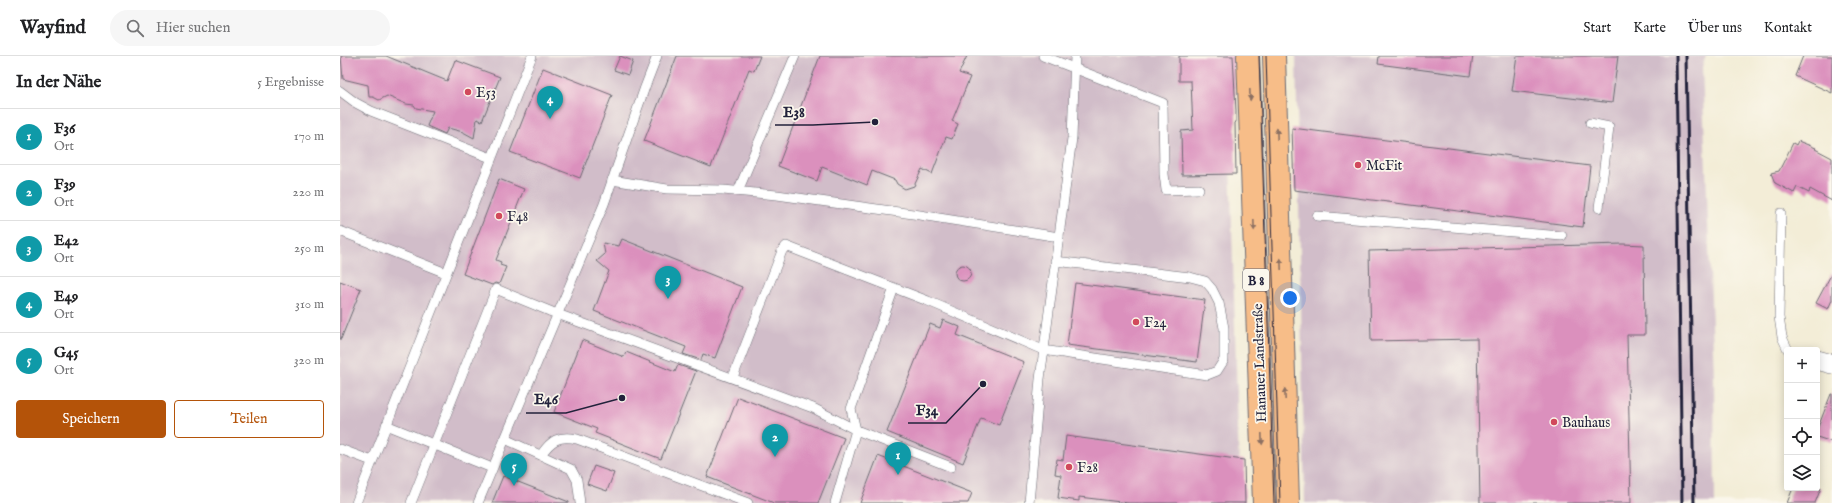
<!DOCTYPE html>
<html lang="de">
<meta charset="utf-8">
<style>
:root{--surface:#fff;--page:#f6f6f6;--text:#202124;--muted:#757577;--line:#e0e0e0;--accent:#b45309}
body{margin:0;font-family:"IM FELL English",serif;background:var(--page);color:var(--text)}
.controls{position:absolute;right:12px;bottom:12px;display:grid;overflow:hidden;border-radius:4px;box-shadow:0 2px 10px #0003}
.controls button{width:36px;height:36px;display:grid;place-items:center;padding:0;border:0;border-bottom:1px solid var(--line);background:var(--surface);color:var(--text);font:20px sans-serif}
.you{position:absolute;left:950px;top:242px;width:14px;height:14px;margin:-10px;border:3px solid #fff;border-radius:50%;background:#1a73e8;box-shadow:0 0 0 6px #1a73e833}
.badge{display:grid;place-items:center;width:26px;height:26px;border-radius:50%;background:var(--accent);color:#fff;font-size:13px;font-weight:700}
.pin{position:absolute;translate:-50% -33px;filter:drop-shadow(0 1px 2px #0008)}
.pin::after{content:'';position:absolute;top:21px;width:14px;height:12px;background:inherit;clip-path:polygon(0 0,100% 0,50% 100%)}
.list{margin:0;padding:0;list-style:none}
h2{display:flex;justify-content:space-between;align-items:center;height:52px;margin:0;padding:0 16px;font-size:17px}
h2 small{font-size:13px;font-weight:400;color:var(--muted)}
.list li{display:grid;grid-template-columns:26px 1fr auto;gap:12px;align-items:center;box-sizing:border-box;height:56px;padding:0 16px;border-top:1px solid var(--line)}
.list b{display:block;font-size:15px;white-space:nowrap}
.list p{margin:0;font-size:13px;white-space:nowrap;color:var(--muted)}
.list em{font-size:13px;font-style:normal;color:var(--muted)}
.actions{display:flex;gap:8px;padding:12px 16px}
.actions a{flex:1;padding:9px 0;border:1px solid var(--accent);border-radius:4px;text-align:center;font-size:14px;color:var(--accent)}
.actions .main{background:var(--accent);color:#fff}
.icon{flex:none;width:22px;height:22px;fill:none;stroke:currentColor;stroke-width:2;stroke-linecap:round;stroke-linejoin:round}
.map{position:relative;flex:none;width:1492px;height:447px;overflow:hidden}
header{display:flex;align-items:center;gap:24px;box-sizing:border-box;height:56px;padding:0 20px;background:var(--surface);border-bottom:1px solid var(--line)}
header strong{font-size:19px}
nav{display:flex;gap:22px;margin-inline-start:auto;font-size:14px}
.search{width:280px;height:36px;background:var(--page);display:flex;align-items:center;gap:10px;box-sizing:border-box;padding:0 14px;border-radius:22px;color:var(--muted);font-size:15px}
main{display:flex}
aside{flex:1;background:var(--surface)}
.map>svg:first-child{display:block}
</style>
<header>
<strong>Wayfind</strong>
<div class="search"><svg class="icon" aria-label="search" viewBox="0 0 24 24"><circle cx="10" cy="10" r="6"/><path d="M15 15l6 6"/></svg>Hier suchen</div>
<nav><a>Start</a><a>Karte</a><a>Über uns</a><a>Kontakt</a></nav>
</header>
<main>
<aside>
<h2>In der Nähe<small>5 Ergebnisse</small></h2>
<ul class="list">
<li><span class="badge" style="background:#0f9aa8">1</span><div><b>F36</b><p>Ort</p></div><em>170 m</em></li>
<li><span class="badge" style="background:#0f9aa8">2</span><div><b>F39</b><p>Ort</p></div><em>220 m</em></li>
<li><span class="badge" style="background:#0f9aa8">3</span><div><b>E42</b><p>Ort</p></div><em>250 m</em></li>
<li><span class="badge" style="background:#0f9aa8">4</span><div><b>E49</b><p>Ort</p></div><em>310 m</em></li>
<li><span class="badge" style="background:#0f9aa8">5</span><div><b>G45</b><p>Ort</p></div><em>320 m</em></li>
</ul>
<div class="actions"><a class="main">Speichern</a><a>Teilen</a></div>
</aside>
<div class="map">
<svg width="1492" height="447" viewBox="0 0 1492 447">
<rect width="100%" height="100%" fill="#fbf7ec"/>
<filter id="ink" filterUnits="userSpaceOnUse"><feTurbulence type="fractalNoise" baseFrequency=".025" numOctaves="2"/><feDisplacementMap in="SourceGraphic" scale="8" xChannelSelector="R" yChannelSelector="G"/><feConvolveMatrix kernelMatrix="1 2 1 2 8 2 1 2 1" color-interpolation-filters="sRGB"/></filter>
<filter id="wash" filterUnits="userSpaceOnUse"><feTurbulence type="fractalNoise" baseFrequency=".012" numOctaves="4" result="noise"/><feDisplacementMap in="SourceGraphic" scale="16" xChannelSelector="R" yChannelSelector="G"/><feGaussianBlur stdDeviation="0.9" result="paint"/><feColorMatrix in="noise" values="0 0 0 0 0 0 0 0 0 0 0 0 0 0 0 0 0 1.4 0 .05"/><feComposite in="paint" operator="in"/></filter>
<g filter="url(#wash)">
<rect width="100%" height="100%" fill="#f3edd7"/>
<g fill="#d1bdc9">
<path d="M0,0H887L900,447H0Z"/>
<path d="M956,0H1366L1362,11L1374,320L1375,447H965Z"/>
</g>
<g id="blocks">
<g fill="#db90bd">
<path d="M1,0H46L107,25L115,4L160,21L142,65L137,63L134,82L123,76L108,72L105,78L87,70L93,55L76,52L74,49L66,48L47,40L39,44L33,41H29L28,29L3,23Z"/>
<path d="M280,0L293,5L288,19L274,14Z"/>
<path d="M337,0H420L414,15L409,13L371,111L304,85Z"/>
<path d="M480,0H627L619,17L630,21L612,65L618,68L612,83L606,81L592,118L582,113L574,130L565,133L557,128L555,124L532,115L527,129L482,111L477,125L438,110Z"/>
<path d="M839,0H893L896,55V66L895,67L896,118L842,119L841,75L853,74L851,25H839Z"/>
<path d="M1039,0H1133L1130,20L1038,8Z"/>
<path d="M1177,0H1278L1272,47L1172,35Z"/>
<path d="M1463,0H1492V37L1455,20Z"/>
<path d="M203,12L272,39L240,122L170,96Z"/>
<path d="M952,72L1250,110L1243,171L954,134Z"/>
<path d="M1458,85L1476,92L1475,93L1492,102V145L1470,133L1469,137L1457,131L1454,137L1435,127L1431,117L1439,115L1453,87L1456,89Z"/>
<path d="M159,123L184,133L156,204L161,206L160,209L166,211L159,228L155,227L152,229L123,218Z"/>
<path d="M282,183L402,231L375,302L363,298L361,304L343,298L346,291L254,255L269,215L257,205L265,198L263,187L279,190Z"/>
<path d="M1283,188L1304,189L1305,279H1287L1291,447H1140L1137,283L1031,285L1029,195Z"/>
<circle cx="623" cy="217" r="8"/>
<path d="M1492,217V244L1488,253L1476,247Z"/>
<path d="M0,225L21,233L1,283H0Z"/>
<path d="M735,227L865,244L857,306L727,289Z"/>
<path d="M603,264L620,271L617,279L684,306L659,369L641,362L623,407L547,376L590,268L600,272Z"/>
<path d="M242,284L284,301L286,296L335,316L338,309L356,315L321,403L255,377L257,373L214,356Z"/>
<path d="M1491,338H1492V386L1477,381V374Z"/>
<path d="M398,341L504,382L478,447H434L367,421Z"/>
<path d="M726,380L904,404L905,447H789L739,441V445L718,442L721,419L715,418L717,403L723,404Z"/>
<path d="M538,400L632,437L628,447H520Z"/>
<path d="M254,410L274,417L267,435L247,428Z"/>
<path d="M163,420L229,446V447H152Z"/>
<path d="M1453,432H1481L1475,447H1447Z"/>
</g>
</g>
</g>
<g filter="url(#ink)">
<use href="#blocks" fill-opacity="0" stroke="#6b6972" stroke-width="1"/>
<g fill="none" stroke-linecap="round" stroke-linejoin="round">
<g stroke="#6b6972" stroke-width="10">
<g id="service">
<path d="M703,0L823,47L824,118L826,134L859,133"/>
<path d="M0,35L16,47L31,55L151,102"/>
<path d="M1250,67L1269,71L1259,152"/>
<path d="M272,124L327,133L383,134L437,139L580,159L719,181"/>
<path d="M398,135L455,0"/>
<path d="M1441,157L1439,261L1442,281L1448,294"/>
<path d="M977,160L1222,180"/>
<path d="M0,175L106,217"/>
<path d="M393,321L442,195L446,190L588,245L703,294L867,319L877,315L884,304V272L879,247L872,233L865,225L850,221L715,205"/>
<path d="M46,369L152,412"/>
<path d="M165,383L231,413L237,424L240,447"/>
<path d="M0,393L32,405"/>
<path d="M201,399C211,384 219,379 237,383L408,447"/>
<path d="M16,447L192,0"/>
<path d="M71,447L156,233L212,256L473,352L516,374L611,411"/>
<path d="M138,447L264,148L305,31L317,0"/>
<path d="M495,447L516,374L511,353L554,232"/>
<path d="M689,447L700,323L732,82L735,0"/>
</g>
</g>
<g stroke="#6b6972" stroke-width="20">
<path id="minor" d="M1477,304L1492,308"/>
</g>
<g stroke="#6b6972" stroke-width="24">
<g id="primary">
<path d="M908,0L924,447"/>
<path d="M934,0L948,447"/>
</g>
</g>
<use href="#service" stroke="#fff" stroke-width="9"/>
<use href="#minor" stroke="#fff" stroke-width="19"/>
<use href="#primary" stroke="#f7bd88" stroke-width="22"/>
<g stroke="#22223b" stroke-width="1">
<path d="M919,0L934,447"/>
<path d="M926,0L940,447"/>
</g>
<g stroke="#22223b" stroke-width="3">
<path d="M1336,0L1342,447"/>
<path d="M1346,0L1354,447"/>
</g>
</g>
<defs><path id="oneway-solid" d="M-6-.8H1V-3.2L6.5 0L1 3.2V.8H-6Z"/></defs>
<g fill="#8c7062">
<use href="#oneway-solid" transform="translate(910 39) rotate(88)"/>
<use href="#oneway-solid" transform="translate(937 78) rotate(-92)"/>
<use href="#oneway-solid" transform="translate(914 169) rotate(88)"/>
<use href="#oneway-solid" transform="translate(941 208) rotate(-92)"/>
<use href="#oneway-solid" transform="translate(945 338) rotate(-92)"/>
<use href="#oneway-solid" transform="translate(922 383) rotate(88)"/>
</g>
</g>
<g fill="#d1495b" stroke="#fbf7ec" stroke-width="1.5">
<circle cx="128" cy="36" r="4"/>
<circle cx="1018" cy="109" r="4"/>
<circle cx="159" cy="160" r="4"/>
<circle cx="796" cy="266" r="4"/>
<circle cx="1214" cy="366" r="4"/>
<circle cx="729" cy="411" r="4"/>
</g>
<g text-anchor="middle" stroke-width="3.5" stroke-linejoin="round" paint-order="stroke">
<rect fill="#fbf7ec" stroke="#636270" stroke-width="1" x="903" y="213" width="26" height="22" rx="3"/>
<g font-size="13" font-weight="bold" fill="#22223b">
<text x="916" y="229">B 8</text>
</g>
<g font-size="14" fill="#22223b" stroke="#fbf7ec" text-anchor="start">
<text x="136" y="41">E53</text>
<text x="1026" y="114">McFit</text>
<text x="167" y="165">F48</text>
<text x="804" y="271">F24</text>
<text x="1222" y="371">Bauhaus</text>
<text x="737" y="416">F28</text>
</g>
<g font-size="14" fill="#22223b" stroke="#fbf7ec">
<text transform="translate(919 307) rotate(-92)" y="5">Hanauer Landstraße</text>
</g>
</g>
<path fill="none" stroke="#22223b" stroke-width="1.5" d="M535 66L473 69H435M282 342L226 357H186M643 328L606 367H568"/>
<g fill="#22223b" stroke="#fbf7ec" stroke-width="1.5">
<circle cx="535" cy="66" r="4"/>
<circle cx="282" cy="342" r="4"/>
<circle cx="643" cy="328" r="4"/>
</g>
<g font-size="15" text-anchor="middle" font-weight="bold" fill="#22223b" stroke="#fbf7ec" stroke-width="3.5" stroke-linejoin="round" paint-order="stroke">
<text x="454" y="61">E38</text>
<text x="206" y="348">E46</text>
<text x="587" y="359">F34</text>
</g>
</svg>
<div class="controls">
<button>+</button>
<button>−</button>
<button><svg class="icon" aria-label="locate" viewBox="0 0 24 24"><circle cx="12" cy="12" r="6"/><path d="M12 2v4M12 18v4M2 12h4M18 12h4"/></svg></button>
<button><svg class="icon" aria-label="layers" viewBox="0 0 24 24"><path d="M12 4l9 5-9 5-9-5zM3 14l9 5 9-5"/></svg></button>
</div>
<div class="you"></div>
<div class="pin badge" style="left:558px;top:419px;background:#0f9aa8">1</div>
<div class="pin badge" style="left:435px;top:401px;background:#0f9aa8">2</div>
<div class="pin badge" style="left:328px;top:243px;background:#0f9aa8">3</div>
<div class="pin badge" style="left:210px;top:63px;background:#0f9aa8">4</div>
<div class="pin badge" style="left:174px;top:430px;background:#0f9aa8">5</div>
</div>
</main>
